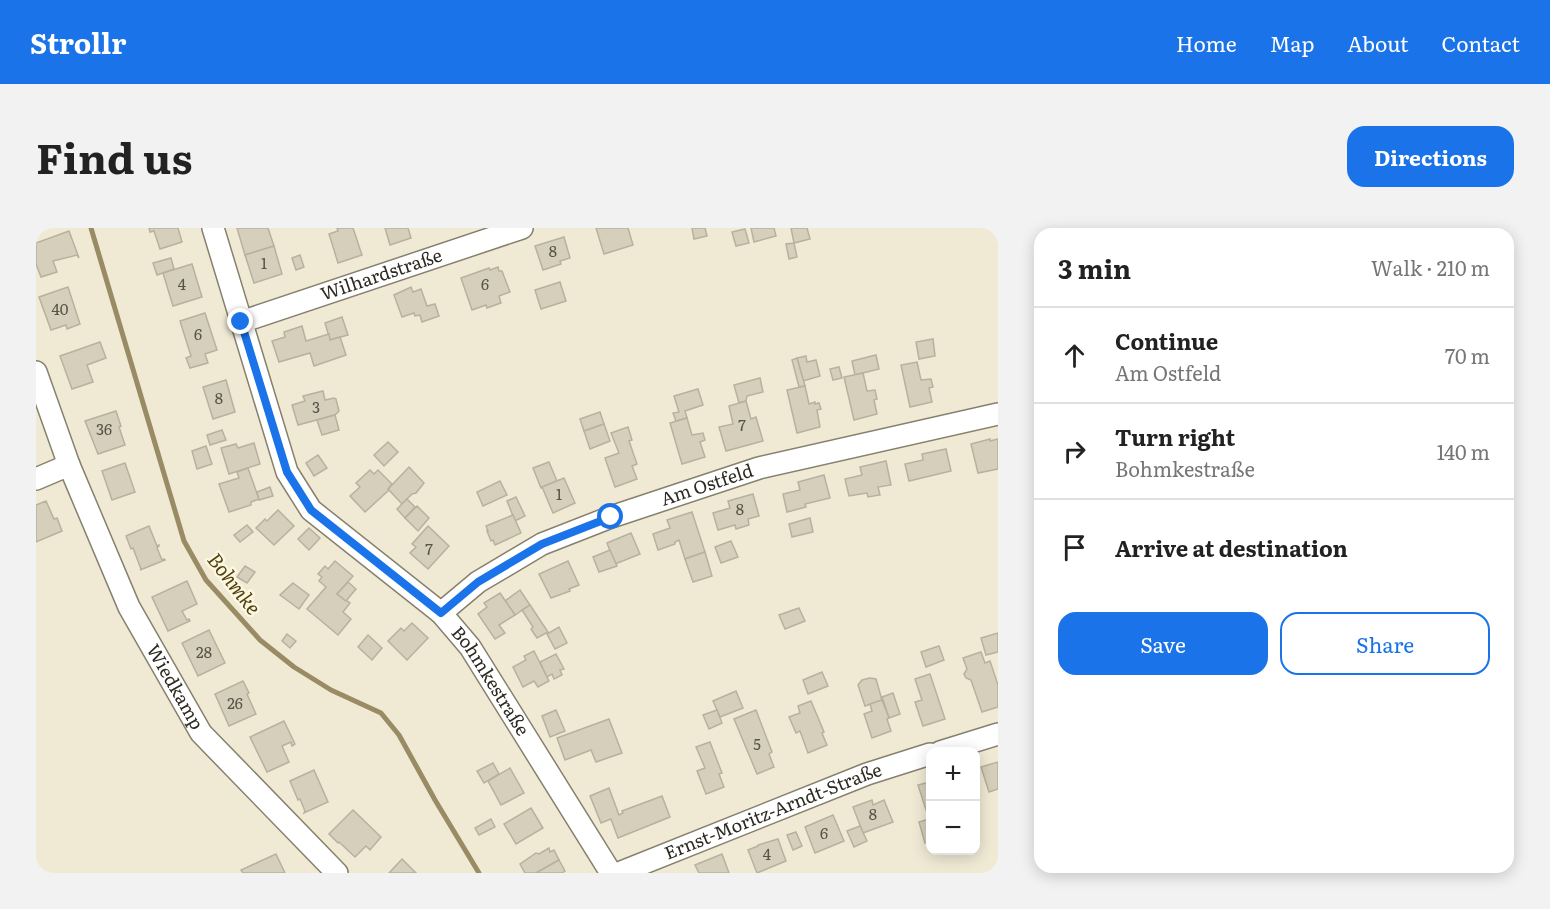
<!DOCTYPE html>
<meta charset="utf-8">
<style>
:root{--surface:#fff;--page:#f2f2f2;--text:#222;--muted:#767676;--line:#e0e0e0;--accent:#1a73e8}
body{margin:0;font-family:Literata,serif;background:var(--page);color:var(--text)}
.controls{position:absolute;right:18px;bottom:18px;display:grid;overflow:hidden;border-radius:12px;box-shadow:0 3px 15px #0003}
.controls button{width:54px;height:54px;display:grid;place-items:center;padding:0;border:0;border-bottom:2px solid var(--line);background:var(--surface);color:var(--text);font:30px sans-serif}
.stop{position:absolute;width:18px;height:18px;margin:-14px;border:4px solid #1a73e8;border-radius:50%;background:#fff}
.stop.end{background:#1a73e8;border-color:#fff;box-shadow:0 2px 6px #0008}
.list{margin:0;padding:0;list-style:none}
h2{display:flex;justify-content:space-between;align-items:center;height:78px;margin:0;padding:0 24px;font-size:26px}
h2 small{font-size:20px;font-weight:400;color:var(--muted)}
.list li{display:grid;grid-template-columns:39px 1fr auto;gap:18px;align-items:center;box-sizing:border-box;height:96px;padding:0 24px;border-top:2px solid var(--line)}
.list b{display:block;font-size:22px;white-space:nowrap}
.list p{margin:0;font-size:20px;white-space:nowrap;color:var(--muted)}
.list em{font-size:20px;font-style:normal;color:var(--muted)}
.actions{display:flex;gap:12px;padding:18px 24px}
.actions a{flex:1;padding:14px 0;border:2px solid var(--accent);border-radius:18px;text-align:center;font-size:21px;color:var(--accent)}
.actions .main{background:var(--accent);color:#fff}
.icon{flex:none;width:33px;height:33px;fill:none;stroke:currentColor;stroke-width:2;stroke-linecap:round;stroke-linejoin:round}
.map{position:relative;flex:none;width:962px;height:645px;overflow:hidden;border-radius:18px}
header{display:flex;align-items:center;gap:36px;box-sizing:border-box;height:84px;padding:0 30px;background:var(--accent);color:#fff}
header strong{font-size:28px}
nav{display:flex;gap:33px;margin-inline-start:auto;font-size:21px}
.intro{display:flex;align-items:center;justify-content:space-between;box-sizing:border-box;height:144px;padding:0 36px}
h1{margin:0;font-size:42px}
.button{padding:15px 27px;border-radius:18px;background:var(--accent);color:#fff;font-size:21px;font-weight:700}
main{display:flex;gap:36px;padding:0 36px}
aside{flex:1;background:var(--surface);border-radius:18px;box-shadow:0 3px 15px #0003}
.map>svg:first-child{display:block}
</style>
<header>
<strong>Strollr</strong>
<nav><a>Home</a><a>Map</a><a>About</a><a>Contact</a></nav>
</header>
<div class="intro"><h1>Find us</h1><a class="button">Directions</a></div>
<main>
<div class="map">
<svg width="962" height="645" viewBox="0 0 962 645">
<rect width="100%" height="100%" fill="#f0ead5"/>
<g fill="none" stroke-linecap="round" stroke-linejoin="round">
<path stroke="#998c65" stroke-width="5" d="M55,0L148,313L170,352L224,412L258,439L295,462L345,485L363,507L399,572L443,645"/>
</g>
<g fill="#d5cfbb" stroke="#b7b19e" stroke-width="1.5">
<path d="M113,0H142L146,14L124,21L118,3L114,4Z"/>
<path d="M201,0H232L238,18L209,27Z"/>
<path d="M301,0H317L326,27L302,35L293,6L302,3Z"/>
<path d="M349,0H372L375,10L354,17Z"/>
<path d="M560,0H592L597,17L568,26Z"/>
<path d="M656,0H669L671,8L658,11Z"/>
<path d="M715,0H738L740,8L718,14Z"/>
<path d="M755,0H771L774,11L758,15Z"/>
<path d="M709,1L713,15L700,18L696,4Z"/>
<path d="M33,3L43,30L41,27L17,33L21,44L5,49L0,36V15Z"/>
<path d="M528,9L534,30L524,33L525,36L507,42L499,18Z"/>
<path d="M758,15L761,29L753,31L750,16Z"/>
<path d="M238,18L246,46L218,55L209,27Z"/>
<path d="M264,27L268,39L260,42L256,30Z"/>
<path d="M135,30L138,41L121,47L117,35Z"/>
<path d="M156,36L166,69L137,78L127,45Z"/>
<path d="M462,39L463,43H466L474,64L463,68L465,75L451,80L450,77L436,82L425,50L453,40L454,42Z"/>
<path d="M524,54L530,73L505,81L499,62Z"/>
<path d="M32,59L44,96L31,101L30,97L15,102L3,69Z"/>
<path d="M375,59L377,64L385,61L391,78L399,76L403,88L386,94L384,87L379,88L378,85L366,89L358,67Z"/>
<path d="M169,85L181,122L169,126L172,135L154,140L150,130L155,128L144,93Z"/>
<path d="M306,89L312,107L294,112L289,95Z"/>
<path d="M266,98L270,113L293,106L294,112L304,109L310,127L278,138L274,125L243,134L236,113L249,109L248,104Z"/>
<path d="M897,111L899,128L883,131L880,114Z"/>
<path d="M64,114L70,130L51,137L57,154L36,161L24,128Z"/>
<path d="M840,127L843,141L819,147L816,133Z"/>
<path d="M770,128L771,134L780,132L784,148L767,153L761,130Z"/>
<path d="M761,130L769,158L763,159L756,132Z"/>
<path d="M881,134L885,152L895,151L897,159L893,160L896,174L874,179L865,137Z"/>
<path d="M803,139L806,150L797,152L794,141Z"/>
<path d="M827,145L831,163L839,162L841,171L838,172L841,186L818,192L808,149Z"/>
<path d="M724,150L727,164L711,168L710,173L703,175L698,157Z"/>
<path d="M190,152L199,184L177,191L167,159Z"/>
<path d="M769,158L773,176L779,174V176L783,175L785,181L781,182L784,199L761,205L751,162Z"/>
<path d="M662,161L667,177L649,183L651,190L640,193L637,185L643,184L638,168Z"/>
<path d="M287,163L289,172L298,170L300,171L303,183L299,187L262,197L256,177L269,173L267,168Z"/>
<path d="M710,173L715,191L720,189L727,213L690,223L683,199L697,196L693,178Z"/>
<path d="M80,183L85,198L83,199L89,217L62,226L49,193Z"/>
<path d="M564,184L568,196L548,203L544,191Z"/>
<path d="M299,187L303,202L286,207L281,192Z"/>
<path d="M651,190L656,207L667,205L669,212L664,214L669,229L646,236L634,195Z"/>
<path d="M568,196L574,213L554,221L548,203Z"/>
<path d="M592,199L596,212L593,213L601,236L596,238L601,251L579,259L569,230L583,225L575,205Z"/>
<path d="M186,202L190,212L174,217L171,207Z"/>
<path d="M954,211V213L962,211V241L942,245L935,216Z"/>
<path d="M352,214L362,224L348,238L338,227Z"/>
<path d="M218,215L224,236L193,246L185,220L200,216L202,220Z"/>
<path d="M170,218L176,236L161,241L156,223Z"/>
<path d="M910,221L915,243L873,253L869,236L887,232L886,226Z"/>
<path d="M282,227L291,240L278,248L270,235Z"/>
<path d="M850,233L855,257L842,259L844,267L832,269L831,265L813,268L809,251L826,247L824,239Z"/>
<path d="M513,234L521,253L505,260L497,240Z"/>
<path d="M89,235L99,264L76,272L66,243Z"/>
<path d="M373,239L388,255L380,265L376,266L366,276L352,261Z"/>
<path d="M212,240L223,271L215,274V277L193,284L183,256L203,250L201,244Z"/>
<path d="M334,242L338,246L342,242L356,256L352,261L353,262L329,284L314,268L324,259L320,255Z"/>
<path d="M788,247L794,270L769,276L770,279L751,284L747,266L764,262L762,254Z"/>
<path d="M528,250L539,275L517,285L506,259Z"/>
<path d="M464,253L471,267L447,278L441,264Z"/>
<path d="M234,259L237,268L223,272L221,264Z"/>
<path d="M717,266L723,288L712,291L713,297L700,301L699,297L682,302L677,285L694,280L692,273Z"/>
<path d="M480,269L489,288L479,293L471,273Z"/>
<path d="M371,271L379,279L369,290L361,281Z"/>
<path d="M10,273L18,291L21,290L26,303L0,314V277Z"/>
<path d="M381,278L393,290L382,303L369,290Z"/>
<path d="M242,282L258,298L238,317L220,300L229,291L231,293Z"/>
<path d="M656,284L669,324L649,331L643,312L639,314V316L622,322L617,306L634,300L631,292Z"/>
<path d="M477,287L485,305L459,317L457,312L455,313L451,303H452L450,298Z"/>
<path d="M774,290L777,304L756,309L753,296Z"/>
<path d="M211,297L217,304L204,314L198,307Z"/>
<path d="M113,298L121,318L123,317V318L121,320L126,332L128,331L129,332L104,342L105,341L97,320L95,321L90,308Z"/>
<path d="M392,298L413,318L392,341L374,325L380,319L376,316Z"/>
<path d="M273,300L284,310L273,322L262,311Z"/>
<path d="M595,305L604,326L579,336L571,315Z"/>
<path d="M695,313L702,329L685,335L679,319Z"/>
<path d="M574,322L581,338L563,344L557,329Z"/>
<path d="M669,324L676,348L657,354L649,331Z"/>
<path d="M299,333L317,348L301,366L314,375L307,384L315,391L302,407L271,381L290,359L283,353L286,349L282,346L289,338L292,341Z"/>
<path d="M532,333L543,357L533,361L534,363L515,370L503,346Z"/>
<path d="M209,338L219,344L211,355L201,349Z"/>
<path d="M151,353L161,376L146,383L151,392L153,391L154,393L132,403L116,369Z"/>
<path d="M312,354L320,361L310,373L301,366Z"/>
<path d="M257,355L273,367L263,381L244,367Z"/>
<path d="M484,362L494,377L479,387L469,373Z"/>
<path d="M464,365L479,387L463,397L469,405L459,411L442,386L451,379L448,375Z"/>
<path d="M494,377L512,404L501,410L495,401L497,399L486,382Z"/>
<path d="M763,380L769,393L749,401L743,387Z"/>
<path d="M376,395L392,410L371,432L352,413L365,400L368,403Z"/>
<path d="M523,399L531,415L519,421L511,406Z"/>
<path d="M173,402L189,435L162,448L146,415Z"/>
<path d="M962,405V424L950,427L945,410Z"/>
<path d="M251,406L260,413L254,420L246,413Z"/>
<path d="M332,407L346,420L336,432L322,419Z"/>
<path d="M903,418L908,432L890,439L885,424Z"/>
<path d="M498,423L513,453L502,459L498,453L487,459L477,439L490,432L488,428Z"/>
<path d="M945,424L949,435L954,433L962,457V479L946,484L935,452L930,450L928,446L931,441L927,430Z"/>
<path d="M520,426L528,441L524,442L526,447L518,451L516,446L511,449L504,434Z"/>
<path d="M786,444L792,458L772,466L767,452Z"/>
<path d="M894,446L909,491L887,498L879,474L886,472L879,451Z"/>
<path d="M834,450L840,451L846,472L829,478L822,457L826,452Z"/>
<path d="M207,453L213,465L211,466L220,486L193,498L179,466Z"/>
<path d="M700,463L707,480L684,489L677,473Z"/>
<path d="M857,465L864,486L853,490L846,469Z"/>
<path d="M846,472L853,490L851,491L855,503L836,510L828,486L836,483L834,476Z"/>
<path d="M775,473L788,504L786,505L791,517L772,525L764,503L760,505L753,489L764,485L762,478Z"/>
<path d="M520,482L529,503L514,509L506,488Z"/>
<path d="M681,482L686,495L673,501L667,487Z"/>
<path d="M720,482L736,524L733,526L738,539L721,546L698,491Z"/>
<path d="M573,491L586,525L560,534L555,522L529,532L521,510Z"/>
<path d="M248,493L259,516L256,518L255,514L246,518L253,534L231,544L214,509Z"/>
<path d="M674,514L686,545L683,546L688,559L670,566L661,543L669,540L660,519Z"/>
<path d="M962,534V561L953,564L945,539Z"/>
<path d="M457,535L463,546L448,555L441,543Z"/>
<path d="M474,540L488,565L465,577L452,553Z"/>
<path d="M278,542L292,574L268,585L269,583L264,571L262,572L254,553Z"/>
<path d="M894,554V594L882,557Z"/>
<path d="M573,560L583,587L587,585L586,583L626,568L634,589L582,610L575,591L565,595L554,568Z"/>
<path d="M836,572L837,577L848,572L857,594L827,605L817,579Z"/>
<path d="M495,580L507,600L480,616L468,596Z"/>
<path d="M317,582L345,609L334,622L330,618L319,629L303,614L302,615L293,606Z"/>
<path d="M797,587L808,613L779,625L769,599Z"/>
<path d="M455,591L459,599L443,607L439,600Z"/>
<path d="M893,591L894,613L889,615L883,594Z"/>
<path d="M824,598L831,613L818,619L811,603Z"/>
<path d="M760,604L766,618L757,622L751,607Z"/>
<path d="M742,611L750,633L721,645L712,622L722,618V617Z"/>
<path d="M513,620L514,624L518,622L523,632L500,645H489L484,636L500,625L503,626Z"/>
<path d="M240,626L249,645H207L205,642Z"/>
<path d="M686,626L693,645H663L659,637Z"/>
<path d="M366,631L380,645H353Z"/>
<path d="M523,632L529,643L526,645H500Z"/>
</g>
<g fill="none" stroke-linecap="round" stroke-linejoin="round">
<g stroke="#86806e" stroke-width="24">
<g id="minor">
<path id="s1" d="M177,0L251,244L275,282L405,385L434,419L575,645"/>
<path id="s2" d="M205,94L486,0"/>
<path id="s3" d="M0,144L33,237L93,379L165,505L301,645"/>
<path d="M0,251L33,237"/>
<path id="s4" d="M405,385L442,354L506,316L575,289L723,240L962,186"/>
<path d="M904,524L962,506"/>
<path id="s5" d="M583,645L831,546L894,526"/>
</g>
</g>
<use href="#minor" stroke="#fff" stroke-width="21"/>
</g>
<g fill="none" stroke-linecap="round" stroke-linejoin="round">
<path stroke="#1a73e8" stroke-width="8" d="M205,94L251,244L275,282L405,385L442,354L506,316L575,289"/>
</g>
<g text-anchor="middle" stroke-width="5" stroke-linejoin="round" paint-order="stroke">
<g font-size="15" fill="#575348">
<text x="517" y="29">8</text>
<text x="228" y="41">1</text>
<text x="146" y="62">4</text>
<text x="449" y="62">6</text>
<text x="24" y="87">40</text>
<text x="162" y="112">6</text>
<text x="183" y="176">8</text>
<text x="280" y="185">3</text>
<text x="706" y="203">7</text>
<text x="68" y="207">36</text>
<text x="523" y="272">1</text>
<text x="704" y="287">8</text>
<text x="393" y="327">7</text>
<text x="168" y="430">28</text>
<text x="199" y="481">26</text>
<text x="721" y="522">5</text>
<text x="837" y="592">8</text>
<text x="788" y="611">6</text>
<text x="731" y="632">4</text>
</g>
<g font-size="18" fill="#2d2a22" stroke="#fdf7e2">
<text dy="6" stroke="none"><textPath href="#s2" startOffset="148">Wilhardstraße</textPath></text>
<text dy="6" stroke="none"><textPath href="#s4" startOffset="298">Am Ostfeld</textPath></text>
<text dy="6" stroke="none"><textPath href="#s1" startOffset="550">Bohmkestraße</textPath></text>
<text dy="6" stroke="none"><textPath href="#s3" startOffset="345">Wiedkamp</textPath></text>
<text dy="6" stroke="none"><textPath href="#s5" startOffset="166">Ernst-Moritz-Arndt-Straße</textPath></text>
</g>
<g font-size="20" font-style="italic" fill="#50420f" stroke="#fdf7e2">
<text transform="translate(198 356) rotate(52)" y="7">Bohmke</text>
</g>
</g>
</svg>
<div class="controls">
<button>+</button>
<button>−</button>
</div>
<div class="stop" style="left:575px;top:289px"></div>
<div class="stop end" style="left:205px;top:94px"></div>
</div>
<aside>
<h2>3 min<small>Walk · 210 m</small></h2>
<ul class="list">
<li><svg class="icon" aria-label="ahead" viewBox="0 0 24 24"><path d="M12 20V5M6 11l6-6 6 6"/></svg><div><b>Continue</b><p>Am Ostfeld</p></div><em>70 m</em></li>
<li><svg class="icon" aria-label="right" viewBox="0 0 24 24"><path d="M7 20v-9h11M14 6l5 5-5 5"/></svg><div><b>Turn right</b><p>Bohmkestraße</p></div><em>140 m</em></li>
<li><svg class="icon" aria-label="arrive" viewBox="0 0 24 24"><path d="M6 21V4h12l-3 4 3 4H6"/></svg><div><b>Arrive at destination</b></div></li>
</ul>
<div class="actions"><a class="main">Save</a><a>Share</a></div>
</aside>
</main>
